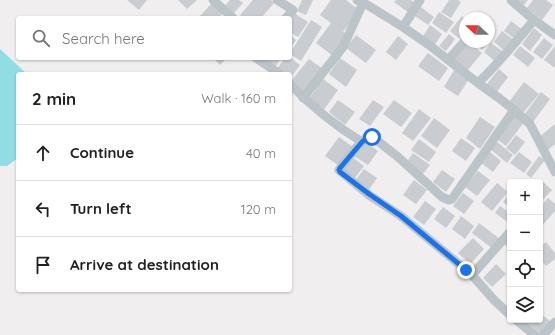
<!DOCTYPE html>
<meta charset="utf-8">
<style>
:root{--surface:#fff;--page:#f2f2f2;--text:#202124;--muted:#757577;--line:#e0e0e0}
body{margin:0;font-family:Quicksand,sans-serif;background:var(--page);color:var(--text)}
.controls{position:absolute;right:12px;bottom:12px;display:grid;overflow:hidden;border-radius:4px;box-shadow:0 1px 3px #0004}
.controls button{width:36px;height:36px;display:grid;place-items:center;padding:0;border:0;border-bottom:1px solid var(--line);background:var(--surface);color:var(--text);font:20px sans-serif}
.compass{position:absolute;left:459px;top:12px;width:36px;height:36px;border-radius:50%;background:var(--surface);box-shadow:0 1px 3px #0004;rotate:292deg}
.stop{position:absolute;width:12px;height:12px;margin:-9px;border:3px solid #1a73e8;border-radius:50%;background:#fff}
.stop.end{background:#1a73e8;border-color:#fff;box-shadow:0 1px 4px #0008}
.list{margin:0;padding:0;list-style:none}
h2{display:flex;justify-content:space-between;align-items:center;height:52px;margin:0;padding:0 16px;font-size:17px}
h2 small{font-size:13px;font-weight:400;color:var(--muted)}
.list li{display:grid;grid-template-columns:26px 1fr auto;gap:12px;align-items:center;box-sizing:border-box;height:56px;padding:0 16px;border-top:1px solid var(--line)}
.list b{display:block;font-size:15px;white-space:nowrap}
.list em{font-size:13px;font-style:normal;color:var(--muted)}
.icon{flex:none;width:22px;height:22px;fill:none;stroke:currentColor;stroke-width:2;stroke-linecap:round;stroke-linejoin:round}
.map{position:relative;flex:none;width:555px;height:335px;overflow:hidden}
.search{position:absolute;background:var(--surface);box-shadow:0 1px 3px #0004;left:16px;top:16px;width:276px;height:44px;display:flex;align-items:center;gap:10px;box-sizing:border-box;padding:0 14px;border-radius:4px;color:var(--muted);font-size:15px}
.panel{position:absolute;background:var(--surface);box-shadow:0 1px 3px #0004;left:16px;top:72px;width:276px;height:220px;border-radius:4px}
.map>svg:first-child{display:block}
</style>
<div class="map">
<svg width="555" height="335" viewBox="0 0 555 335">
<rect width="100%" height="100%" fill="#f0eeee"/>
<path fill="#91dde3" d="M0,49L27,74H18V158L7,166H0Z"/>
<g fill="#c9ccd0">
<path d="M127,0H147L139,10Z"/>
<path d="M178,0H197L187,9Z"/>
<path d="M230,0H239L243,3L233,14L224,7Z"/>
<path d="M253,0H271L274,3L261,18H244L240,15Z"/>
<path d="M302,0H313L306,15L297,11Z"/>
<path d="M331,0H346L359,10L343,32L347,35L333,56L316,43L331,23L320,15Z"/>
<path d="M396,0H411L416,4L408,12L394,2Z"/>
<path d="M449,0H458L461,2L451,18L441,12Z"/>
<path d="M515,0H528L523,6Z"/>
<path d="M533,0H546L553,5L542,20L527,8Z"/>
<path d="M212,3L223,13L218,18H198Z"/>
<path d="M421,7L434,17L428,25L415,16Z"/>
<path d="M439,12L454,22L446,33L432,23Z"/>
<path d="M294,13L308,22L298,37L290,32V21Z"/>
<path d="M462,16L465,19V35L461,40L450,31Z"/>
<path d="M311,20L322,27L301,61L290,54V53Z"/>
<path d="M511,21L523,30L516,40L504,31Z"/>
<path d="M430,25L442,34L434,46L422,38Z"/>
<path d="M534,28L542,35L530,51L522,44Z"/>
<path d="M502,31L515,41L506,52L494,42Z"/>
<path d="M449,34L455,39L446,51L439,46Z"/>
<path d="M290,35L296,40L290,49Z"/>
<path d="M356,35L376,50L366,63L346,48Z"/>
<path d="M398,36L408,44L396,60L386,52Z"/>
<path d="M544,38L553,45L542,59L533,52Z"/>
<path d="M469,42L482,53L467,71L454,60Z"/>
<path d="M473,42H489L482,50Z"/>
<path d="M491,43L505,53L497,63L484,52Z"/>
<path d="M520,46L535,58L528,67L513,55Z"/>
<path d="M555,46V68L544,60Z"/>
<path d="M428,53L448,68L439,81L418,66Z"/>
<path d="M213,58H227L220,65Z"/>
<path d="M264,58H281L275,67Z"/>
<path d="M285,58H291L300,65L290,79V74H284L277,69Z"/>
<path d="M340,58L357,70L346,87L329,74Z"/>
<path d="M309,59L323,69L305,92L291,81Z"/>
<path d="M499,69L508,77L496,93L486,85Z"/>
<path d="M454,70L469,79L458,96L444,87Z"/>
<path d="M323,79L338,90L323,111L308,100Z"/>
<path d="M524,82L539,94L523,113L509,102Z"/>
<path d="M541,92L550,99L533,122L524,115Z"/>
<path d="M338,100L355,112L345,125L329,112Z"/>
<path d="M373,100L384,107L370,126L359,119Z"/>
<path d="M394,100L412,113L401,127L383,114Z"/>
<path d="M419,109L431,118L413,141L402,133Z"/>
<path d="M516,114L525,121L506,146L497,139Z"/>
<path d="M480,117L495,127L480,149L466,138Z"/>
<path d="M434,118L450,130L437,148L421,136Z"/>
<path d="M555,124V144L548,150L539,137Z"/>
<path d="M516,135L525,142L515,155L506,148Z"/>
<path d="M339,137L353,147L339,166L325,156Z"/>
<path d="M461,138L475,148L466,161L452,151Z"/>
<path d="M419,139L436,152L429,162L411,150Z"/>
<path d="M496,141L513,155L507,163L490,149Z"/>
<path d="M365,142L378,151L368,165L354,156Z"/>
<path d="M489,151L501,161L493,172L480,162Z"/>
<path d="M519,152L532,162L524,173L510,163Z"/>
<path d="M413,153L430,165L423,174L407,162Z"/>
<path d="M539,156L545,160L531,178L526,174Z"/>
<path d="M352,157L364,166L354,179L343,171Z"/>
<path d="M364,169L377,178L368,191L355,181Z"/>
<path d="M442,170L455,179L446,192L433,182Z"/>
<path d="M478,171L490,180L477,196L465,187Z"/>
<path d="M414,180L427,190L416,204L403,195Z"/>
<path d="M543,182L552,190L540,203V185Z"/>
<path d="M497,183L508,192L492,211L481,202Z"/>
<path d="M463,193L474,201L464,214L453,206Z"/>
<path d="M509,194L510,195V208L503,202Z"/>
<path d="M548,198L555,204V211L542,226L540,225V207Z"/>
<path d="M425,201L436,209L424,225L413,217Z"/>
<path d="M500,206L510,213V221L509,223L495,213Z"/>
<path d="M443,207L455,216L446,228L434,219Z"/>
<path d="M461,216L474,226L465,239L452,229Z"/>
<path d="M479,223L500,239L493,249L472,233Z"/>
<path d="M510,235V250L502,242Z"/>
<path d="M473,238L484,249L470,264L458,253Z"/>
<path d="M546,242L555,253V259L546,266L540,259V247Z"/>
<path d="M496,264L506,274L492,287L483,278Z"/>
<path d="M540,313L551,322L542,334L523,320H540Z"/>
</g>
<g fill="none" stroke-linecap="round" stroke-linejoin="round">
<g stroke="#bbc4c9" stroke-width="9">
<path d="M213,0L233,18"/>
<path d="M277,0L293,10L286,18"/>
<path d="M357,0L364,3L403,27L429,45L478,83L499,98L514,110L530,124L555,172"/>
<path d="M511,0L534,20"/>
<path d="M403,27L420,0"/>
<path d="M256,58L280,74"/>
<path d="M448,60L465,41"/>
<path d="M478,83C499,63 516,42 534,20L555,35"/>
<path d="M290,84C311,106 336,126 362,142"/>
<path d="M303,98L343,47L363,3"/>
<path d="M472,275L510,232"/>
<path d="M510,315L494,300L472,275L401,216L369,195L339,170C342,165 363,138 368,137C371,136 372,137 374,138L398,157L442,197L449,200L452,199L514,110"/>
<path d="M516,320L535,335"/>
<path d="M543,335L555,322"/>
</g>
</g>
<g fill="none" stroke-linecap="round" stroke-linejoin="round">
<path stroke="#1a73e8" stroke-width="5" d="M372,137H368L362,142L340,168L339,170L340,172L369,194L401,216L466,270"/>
</g>
</svg>
<div class="controls">
<button>+</button>
<button>−</button>
<button><svg class="icon" aria-label="locate" viewBox="0 0 24 24"><circle cx="12" cy="12" r="6"/><path d="M12 2v4M12 18v4M2 12h4M18 12h4"/></svg></button>
<button><svg class="icon" aria-label="layers" viewBox="0 0 24 24"><path d="M12 4l9 5-9 5-9-5zM3 14l9 5 9-5"/></svg></button>
</div>
<svg class="compass" viewBox="-18 -18 36 36"><path d="M0-13l5 13h-10z" fill="#e53935"/><path d="M0 13l5-13h-10z" fill="#757577"/></svg>
<div class="stop" style="left:372px;top:137px"></div>
<div class="stop end" style="left:466px;top:270px"></div>
<div class="search"><svg class="icon" aria-label="search" viewBox="0 0 24 24"><circle cx="10" cy="10" r="6"/><path d="M15 15l6 6"/></svg>Search here</div>
<section class="panel">
<h2>2 min<small>Walk · 160 m</small></h2>
<ul class="list">
<li><svg class="icon" aria-label="ahead" viewBox="0 0 24 24"><path d="M12 20V5M6 11l6-6 6 6"/></svg><div><b>Continue</b></div><em>40 m</em></li>
<li><svg class="icon" aria-label="left" viewBox="0 0 24 24"><path d="M17 20v-9H6M10 6l-5 5 5 5"/></svg><div><b>Turn left</b></div><em>120 m</em></li>
<li><svg class="icon" aria-label="arrive" viewBox="0 0 24 24"><path d="M6 21V4h12l-3 4 3 4H6"/></svg><div><b>Arrive at destination</b></div></li>
</ul>
</section>
</div>
